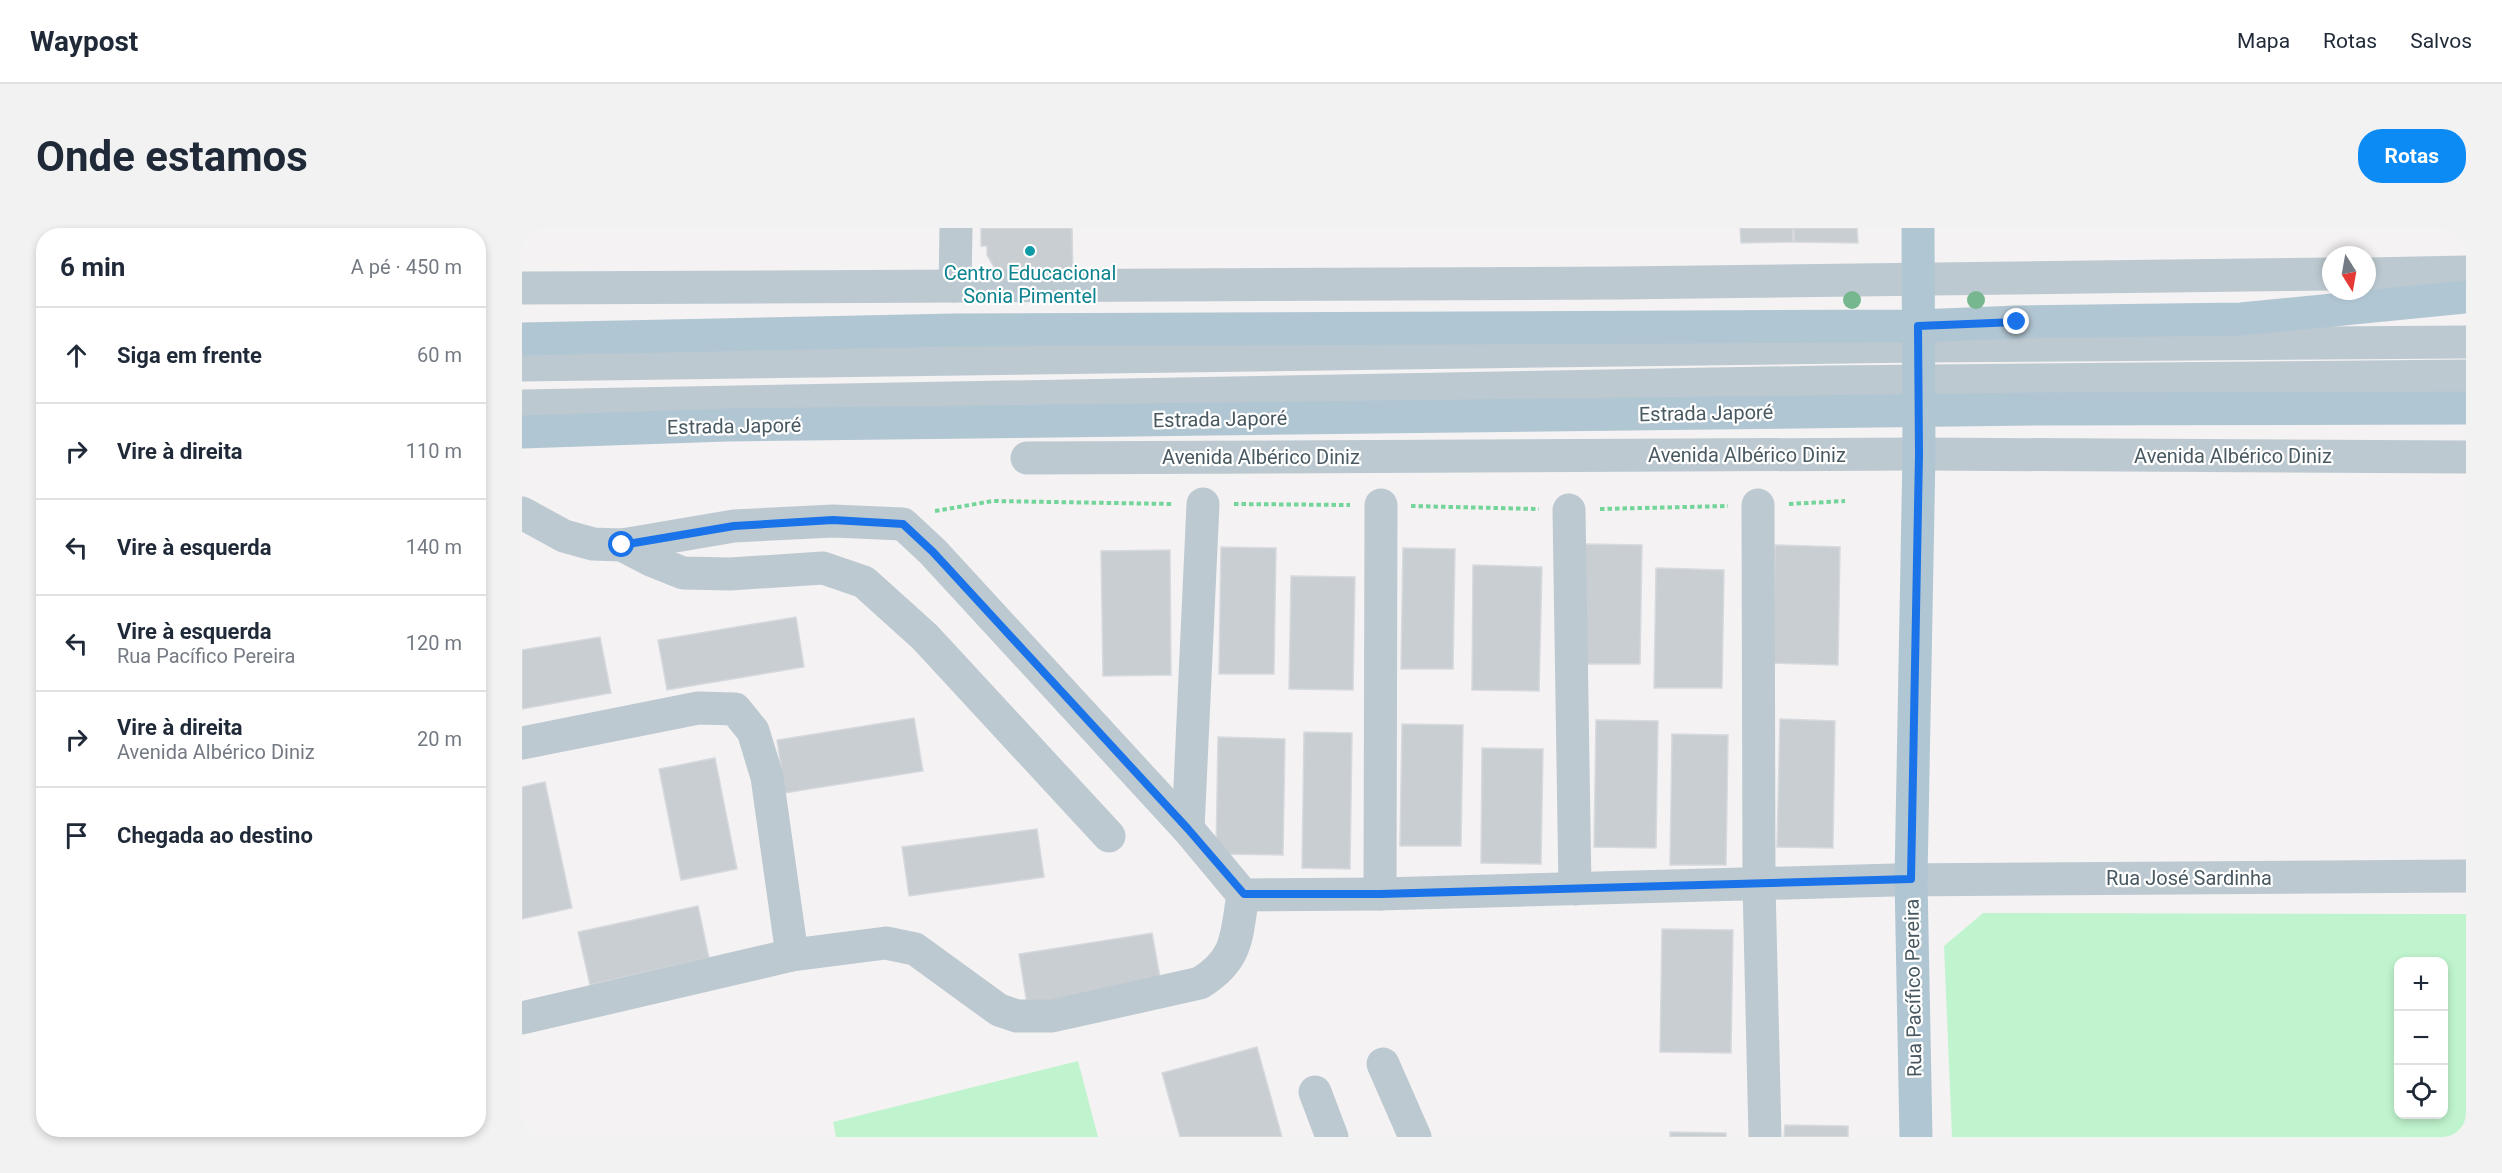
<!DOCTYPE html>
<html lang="pt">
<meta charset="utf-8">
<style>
:root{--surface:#fff;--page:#f2f2f3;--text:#1f2937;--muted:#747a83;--line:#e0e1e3;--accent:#0d8bf4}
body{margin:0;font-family:Roboto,sans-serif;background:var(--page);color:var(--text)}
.controls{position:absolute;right:18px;bottom:18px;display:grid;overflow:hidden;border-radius:12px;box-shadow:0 3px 9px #0003}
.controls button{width:54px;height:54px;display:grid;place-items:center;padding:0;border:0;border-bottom:2px solid var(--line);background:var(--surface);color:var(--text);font:30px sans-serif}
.compass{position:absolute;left:1800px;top:18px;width:54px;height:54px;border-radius:50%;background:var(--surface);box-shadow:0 3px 9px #0003;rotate:169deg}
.stop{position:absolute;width:18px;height:18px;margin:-14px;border:4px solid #1a73e8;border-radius:50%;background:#fff}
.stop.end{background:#1a73e8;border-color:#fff;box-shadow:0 2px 6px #0008}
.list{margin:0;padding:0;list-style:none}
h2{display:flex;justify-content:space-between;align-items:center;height:78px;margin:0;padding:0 24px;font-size:26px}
h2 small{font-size:20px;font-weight:400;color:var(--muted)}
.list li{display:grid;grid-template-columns:39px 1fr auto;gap:18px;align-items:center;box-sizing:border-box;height:96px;padding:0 24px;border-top:2px solid var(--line)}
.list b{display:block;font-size:22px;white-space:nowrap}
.list p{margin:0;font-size:20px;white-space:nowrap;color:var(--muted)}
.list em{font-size:20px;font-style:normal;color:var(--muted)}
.icon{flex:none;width:33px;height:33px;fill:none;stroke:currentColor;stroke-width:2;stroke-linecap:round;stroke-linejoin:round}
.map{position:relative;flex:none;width:1944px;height:909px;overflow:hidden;border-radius:24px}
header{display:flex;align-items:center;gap:36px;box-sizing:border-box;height:84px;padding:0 30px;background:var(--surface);border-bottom:2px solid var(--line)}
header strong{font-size:28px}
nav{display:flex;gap:33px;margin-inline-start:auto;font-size:21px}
.intro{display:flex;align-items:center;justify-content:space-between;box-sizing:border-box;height:144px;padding:0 36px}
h1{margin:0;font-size:42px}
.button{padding:15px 27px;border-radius:24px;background:var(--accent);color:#fff;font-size:21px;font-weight:700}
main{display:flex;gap:36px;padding:0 36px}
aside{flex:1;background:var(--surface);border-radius:24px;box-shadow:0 3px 9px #0003}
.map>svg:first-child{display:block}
</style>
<header>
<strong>Waypost</strong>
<nav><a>Mapa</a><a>Rotas</a><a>Salvos</a></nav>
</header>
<div class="intro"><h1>Onde estamos</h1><a class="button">Rotas</a></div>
<main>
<aside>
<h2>6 min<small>A pé · 450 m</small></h2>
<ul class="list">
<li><svg class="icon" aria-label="ahead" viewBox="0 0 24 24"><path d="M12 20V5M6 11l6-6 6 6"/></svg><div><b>Siga em frente</b></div><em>60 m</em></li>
<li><svg class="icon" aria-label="right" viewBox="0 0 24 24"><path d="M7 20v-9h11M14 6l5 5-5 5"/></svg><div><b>Vire à direita</b></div><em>110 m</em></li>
<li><svg class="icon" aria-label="left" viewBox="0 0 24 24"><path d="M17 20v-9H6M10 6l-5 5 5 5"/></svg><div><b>Vire à esquerda</b></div><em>140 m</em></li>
<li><svg class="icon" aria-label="left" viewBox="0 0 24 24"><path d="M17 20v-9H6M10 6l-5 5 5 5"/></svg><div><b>Vire à esquerda</b><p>Rua Pacífico Pereira</p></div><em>120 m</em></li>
<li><svg class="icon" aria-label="right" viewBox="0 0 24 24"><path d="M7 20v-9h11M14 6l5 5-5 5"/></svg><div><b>Vire à direita</b><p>Avenida Albérico Diniz</p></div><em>20 m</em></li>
<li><svg class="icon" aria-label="arrive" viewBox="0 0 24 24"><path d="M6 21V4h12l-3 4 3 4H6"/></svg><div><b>Chegada ao destino</b></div></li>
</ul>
</aside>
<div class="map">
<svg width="1944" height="909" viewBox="0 0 1944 909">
<rect width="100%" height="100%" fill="#f5f2f3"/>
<g fill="#c0f4ce" fill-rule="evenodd">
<path d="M1461,685L1944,686V909H1430L1422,718ZM1876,734H1922V886H1876Z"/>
<path d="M556,833L576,909H314L311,894Z"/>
</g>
<g fill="#c9ced2" stroke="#d6d9de" stroke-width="1.5">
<path d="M459,0H550L551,47L475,44L465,27V18H459Z"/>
<path d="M1218,0H1271V14L1219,15Z"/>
<path d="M1272,0H1335L1336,15L1272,14Z"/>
<path d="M1062,316L1120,317L1118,436H1060Z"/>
<path d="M1253,317L1318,319L1316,437L1251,435Z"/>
<path d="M699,319L754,320L752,446H697Z"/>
<path d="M881,320L933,321L931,441H879Z"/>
<path d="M648,322L649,447L581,448L579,323Z"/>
<path d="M951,337L1020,339L1017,463L950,462Z"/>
<path d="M1134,340L1202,342L1200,460H1132Z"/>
<path d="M769,348L833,349L831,462L767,461Z"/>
<path d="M274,389L282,439L145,462L136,412Z"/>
<path d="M78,409L89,465L0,481V422Z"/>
<path d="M392,490L401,543L263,565L255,512Z"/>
<path d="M1258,491L1313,493L1311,620L1255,619Z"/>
<path d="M1074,492L1136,493L1134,620L1072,619Z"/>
<path d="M880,496L941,497L939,618H878Z"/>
<path d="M782,504L830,505L828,641L780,640Z"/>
<path d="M1150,506L1206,507L1204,637H1148Z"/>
<path d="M696,509L763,511L761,627L694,626Z"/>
<path d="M960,520L1021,521L1019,636L959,635Z"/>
<path d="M193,530L215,641L159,652L137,541Z"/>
<path d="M23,554L50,680L0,691V559Z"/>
<path d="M515,601L522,649L387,668L380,619Z"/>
<path d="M176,678L187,730L68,757L56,704Z"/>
<path d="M1140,701L1211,702L1209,825L1138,824Z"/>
<path d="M630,705L639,755L505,776L497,726Z"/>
<path d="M735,819L760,909H658L640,845Z"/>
<path d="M1263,897L1326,898V909H1262Z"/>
<path d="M1148,904L1204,905V909H1148Z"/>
</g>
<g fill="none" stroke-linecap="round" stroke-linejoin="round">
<g stroke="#74d59b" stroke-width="4" stroke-dasharray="4.5 3" stroke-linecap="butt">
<path d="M712,276L828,277"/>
<path d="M1267,276L1323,273"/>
<path d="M889,278L1017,281"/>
<path d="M1078,281L1206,278"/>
<path d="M413,283L471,273L651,276"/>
</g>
<g stroke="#bdc9d0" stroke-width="33">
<path d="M1845,46L1944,44"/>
<path d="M433,58L434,0"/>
<path d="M0,60L1097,55L1809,46"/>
<path d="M0,137L1396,118L1944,114"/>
<path d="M0,178L1304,154L1944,148"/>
<path d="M505,230L1397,226L1944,229"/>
<path d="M1236,277L1237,656L1243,909"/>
<path d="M1047,282L1053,661"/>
<path d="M0,285L42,308L71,316L100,317L212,298L311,293L381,296L411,324L666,601L721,667L858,666L1372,652L1944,648"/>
<path d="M100,317L131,333L161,345L208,346L301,340L342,354L403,409L587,608"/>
<path d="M0,515L176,480L213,481L231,503L245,549L270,727"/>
<path d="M666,601L681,276"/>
<path d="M858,666L859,277"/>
<path d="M0,790L270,727L364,715L393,721L477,782L495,788H530L678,755C717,731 714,708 721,667"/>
<path d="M861,836L893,909"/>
<path d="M793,864L810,909"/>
</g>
<g stroke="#b1c6d3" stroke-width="33">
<path d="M0,111L433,102L1396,98L1495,94L1719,91L1944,69"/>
<path d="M0,204L205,197L1514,181L1944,180"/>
<path d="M1394,909L1389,651L1397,226L1396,0"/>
</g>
</g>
<g fill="#77b790">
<circle cx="1330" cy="72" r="9"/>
<circle cx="1454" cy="72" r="9"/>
</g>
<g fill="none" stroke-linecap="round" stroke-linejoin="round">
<path stroke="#1a73e8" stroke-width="8" d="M100,317L212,298L311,292L381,296L411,324L666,601L722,666H858L1389,651L1397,226L1396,98L1495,94"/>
</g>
<circle fill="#0f9aa8" stroke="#fff" stroke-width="2" cx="508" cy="23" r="6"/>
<g text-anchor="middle" stroke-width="4.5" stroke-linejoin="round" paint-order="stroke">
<g font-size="20" fill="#0d838f" stroke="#fff">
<text x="508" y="52">Centro Educacional<tspan x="508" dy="23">Sonia Pimentel</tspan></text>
</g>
<g font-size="20" fill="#485962" stroke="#fff">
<text transform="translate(1184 185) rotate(-1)" y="7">Estrada Japoré</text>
<text transform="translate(698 191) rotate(-1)" y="7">Estrada Japoré</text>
<text transform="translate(212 198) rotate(-1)" y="7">Estrada Japoré</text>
<text x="1225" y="234">Avenida Albérico Diniz</text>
<text x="1711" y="235">Avenida Albérico Diniz</text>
<text x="739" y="236">Avenida Albérico Diniz</text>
<text x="1667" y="657">Rua José Sardinha</text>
<text transform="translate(1391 760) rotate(-91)" y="7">Rua Pacífico Pereira</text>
</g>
</g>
</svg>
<div class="controls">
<button>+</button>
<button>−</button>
<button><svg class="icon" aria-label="locate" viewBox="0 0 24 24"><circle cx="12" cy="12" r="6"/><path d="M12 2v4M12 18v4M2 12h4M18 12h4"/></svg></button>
</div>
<svg class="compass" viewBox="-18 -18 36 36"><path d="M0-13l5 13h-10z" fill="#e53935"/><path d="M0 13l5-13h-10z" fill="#747a83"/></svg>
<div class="stop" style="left:100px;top:317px"></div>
<div class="stop end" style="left:1495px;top:94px"></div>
</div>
</main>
